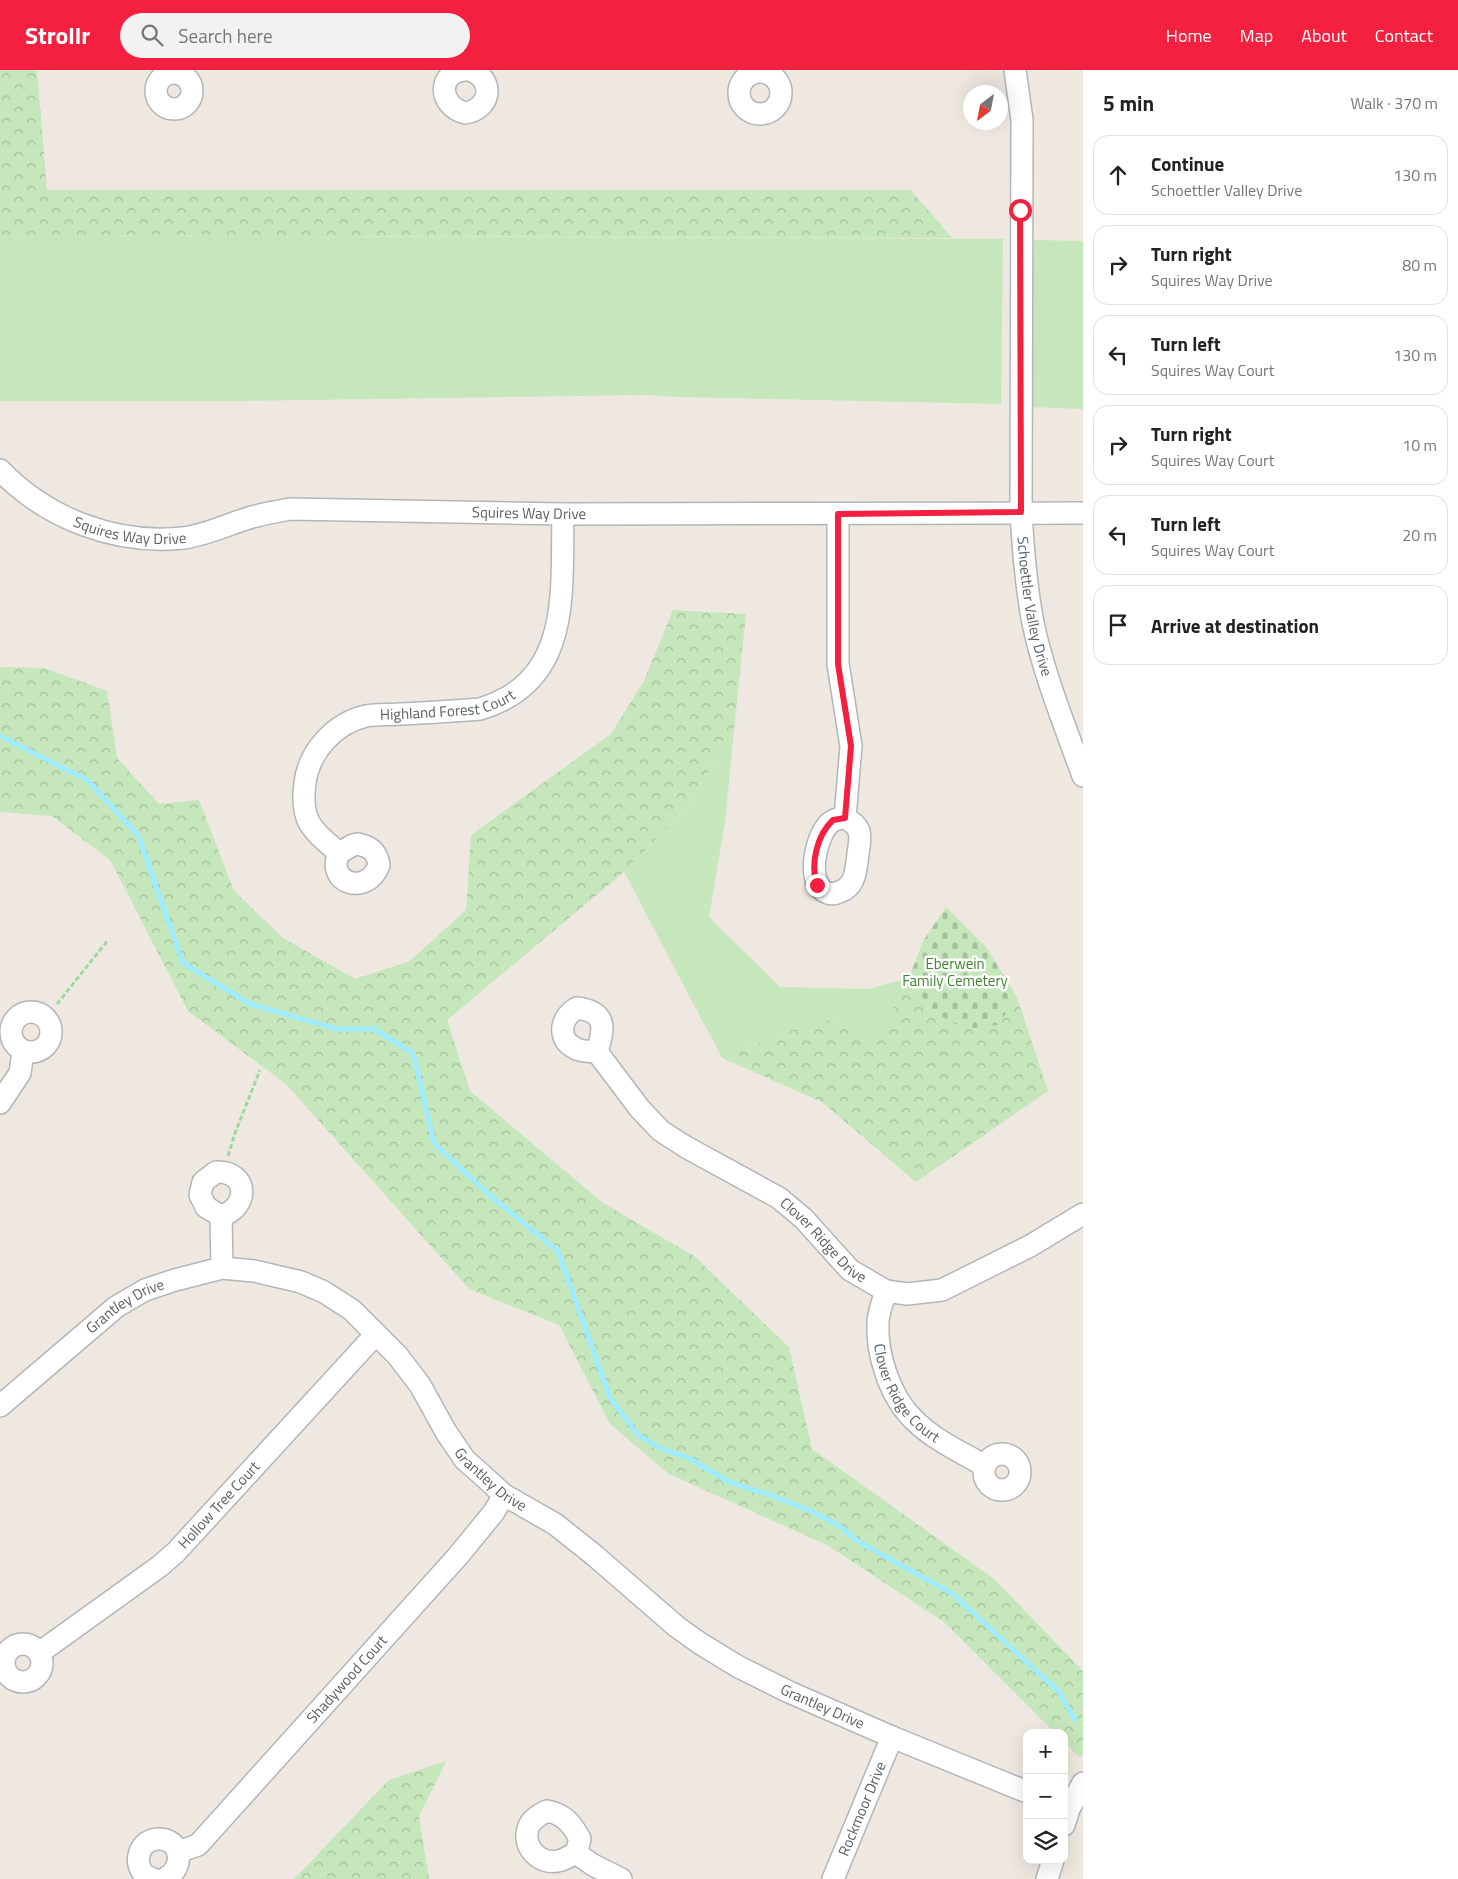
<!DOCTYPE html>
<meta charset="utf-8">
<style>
:root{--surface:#fff;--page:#f2f2f2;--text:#222;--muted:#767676;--line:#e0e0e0;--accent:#f42040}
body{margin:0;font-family:"Titillium Web",sans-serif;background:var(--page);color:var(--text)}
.controls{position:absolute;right:15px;bottom:15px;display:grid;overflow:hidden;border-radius:10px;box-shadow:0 5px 20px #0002}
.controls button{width:45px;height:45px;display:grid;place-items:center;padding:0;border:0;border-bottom:1px solid var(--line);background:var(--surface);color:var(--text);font:25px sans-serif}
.compass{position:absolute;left:963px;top:15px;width:45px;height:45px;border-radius:50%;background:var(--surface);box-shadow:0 5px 20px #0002;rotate:212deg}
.stop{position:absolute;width:15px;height:15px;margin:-11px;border:4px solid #f42040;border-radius:50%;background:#fff}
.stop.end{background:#f42040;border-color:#fff;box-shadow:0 1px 5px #0008}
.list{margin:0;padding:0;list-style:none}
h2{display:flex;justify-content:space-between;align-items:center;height:65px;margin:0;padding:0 20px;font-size:21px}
h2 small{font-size:16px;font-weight:400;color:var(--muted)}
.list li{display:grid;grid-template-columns:32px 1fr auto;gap:15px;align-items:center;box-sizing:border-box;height:80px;margin:0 10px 10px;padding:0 10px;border:1px solid var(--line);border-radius:15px}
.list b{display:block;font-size:19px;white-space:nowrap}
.list p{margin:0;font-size:16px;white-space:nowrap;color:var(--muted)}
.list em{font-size:16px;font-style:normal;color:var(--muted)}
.icon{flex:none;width:28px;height:28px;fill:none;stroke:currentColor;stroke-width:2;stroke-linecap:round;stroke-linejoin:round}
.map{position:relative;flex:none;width:1083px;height:1809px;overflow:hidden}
header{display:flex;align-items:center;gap:30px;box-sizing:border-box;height:70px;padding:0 25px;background:var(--accent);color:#fff}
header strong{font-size:24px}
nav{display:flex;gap:28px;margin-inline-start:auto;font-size:18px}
.search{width:350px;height:45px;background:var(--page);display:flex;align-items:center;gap:12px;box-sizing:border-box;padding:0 18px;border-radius:28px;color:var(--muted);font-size:19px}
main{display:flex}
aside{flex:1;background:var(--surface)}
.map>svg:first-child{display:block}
</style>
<header>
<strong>Strollr</strong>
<div class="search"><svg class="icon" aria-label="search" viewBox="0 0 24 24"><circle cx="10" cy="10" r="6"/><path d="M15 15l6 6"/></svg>Search here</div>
<nav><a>Home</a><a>Map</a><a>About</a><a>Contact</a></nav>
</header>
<main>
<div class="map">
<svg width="1083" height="1809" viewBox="0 0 1083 1809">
<defs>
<pattern id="forest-crowns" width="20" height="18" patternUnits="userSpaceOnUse" patternTransform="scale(1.25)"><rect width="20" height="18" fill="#c5e7bb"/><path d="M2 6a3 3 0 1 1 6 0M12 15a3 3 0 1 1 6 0" fill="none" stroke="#a3bf9c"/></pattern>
<pattern id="cemetery-stones" width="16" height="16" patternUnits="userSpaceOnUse" patternTransform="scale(1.25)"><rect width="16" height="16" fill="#c5e7bb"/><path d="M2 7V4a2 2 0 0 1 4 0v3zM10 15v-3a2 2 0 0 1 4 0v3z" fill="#a3bf9c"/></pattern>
</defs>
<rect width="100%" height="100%" fill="#eee8e1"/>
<g fill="#c5e7bb">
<path d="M0,165L1003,169L1001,334L679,327L646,325L242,331H0Z"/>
<path d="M1034,170L1083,171V339L1029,337Z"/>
<path d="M734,660L725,751L709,847L780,917L868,919L909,908L877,973L823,948L722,988L624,802L684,740Z"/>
</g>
<g fill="url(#forest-crowns)">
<path d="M0,0H37L47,120H911L952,168L0,165Z"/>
<path d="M673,540L746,544L734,660L684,740L624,802L447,950L470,1021L603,1133L694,1186L789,1277L812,1379L994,1509L1083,1601V1683L1080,1688L1064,1672V1663H1055L944,1552L827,1475L669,1404L610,1354L559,1255L469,1219L287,1015L188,941L110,790L52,746L0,742V597L44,598L107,621L117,688L159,734L199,730L234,821L283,868L355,909L410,891L466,840L471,765L611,664L644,611Z"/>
<path d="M909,908L932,941L998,955L1017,927L1048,1021L916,1112L822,1032L722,988L823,948L877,972Z"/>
<path d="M446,1691L419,1747L429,1809H294L389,1710Z"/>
</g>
<path fill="url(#cemetery-stones)" d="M946,837L986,877L1017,927L998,955L965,959L932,941L909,908L923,871Z"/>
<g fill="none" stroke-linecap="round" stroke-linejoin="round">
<path stroke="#9febff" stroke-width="5" d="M0,666L87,710L138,765L183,893L250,934L337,959H374L413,983L434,1073L487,1123L558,1181L610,1328L638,1365L662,1379L689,1388L729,1412L770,1425L811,1441L838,1455L859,1472L953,1524L1059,1622L1075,1650"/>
<g stroke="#b2b6b9" stroke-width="24">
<g id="minor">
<path d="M465,0C438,2 437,35 465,43C492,39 495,8 469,0"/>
<path id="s1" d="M1015,0L1022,50L1021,442C1023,479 1026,516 1033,553C1044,605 1065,656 1083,706"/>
<circle cx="760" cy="23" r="21"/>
<circle cx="174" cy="21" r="18"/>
<path id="s2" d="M0,400C47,449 116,475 183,468C208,465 232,452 256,446C267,443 279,441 290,439L563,444L1083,443"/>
<path d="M838,444V594L851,676L845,748"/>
<path d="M845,748C851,751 856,754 859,761C861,768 859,777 858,784C856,799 856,817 839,822C835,824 831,824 828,823C804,816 816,763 831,752C835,749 840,748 845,748Z"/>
<path d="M358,774C371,777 377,782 379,795C367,827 325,813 339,783L353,775Z"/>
<path id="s3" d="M339,783C311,759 300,751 305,713C309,681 335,653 366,646C377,644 389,645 400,644C427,643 454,641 480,639C573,611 561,522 563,444"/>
<path d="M577,938C608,942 604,959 597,982C589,981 580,982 573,977C556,967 562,946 577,938Z"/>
<circle cx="31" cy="962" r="20"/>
<path id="s4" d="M597,982L640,1039L661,1061L686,1077L779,1128L804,1149L850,1200L886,1221L907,1224L942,1220L1030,1176L1083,1144"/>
<path d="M0,1033L20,1003L23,981"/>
<path d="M216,1102C249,1101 250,1137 221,1146L206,1137L200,1125L203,1112Z"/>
<path d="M221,1146L222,1198"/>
<path id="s5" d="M886,1221C883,1231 879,1241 878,1251C876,1284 890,1327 914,1350C934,1370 961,1382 985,1396"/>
<path id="s6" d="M0,1336L116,1237L145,1220L175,1210L222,1198L254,1201L301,1212L324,1222L352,1240L397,1285L420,1315L446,1362L465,1390L480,1403L504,1425L555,1454L594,1485L677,1557L701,1574L737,1596L789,1622L892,1667L1027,1722"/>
<circle cx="1002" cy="1402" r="18"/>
<circle cx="23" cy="1593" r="19"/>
<path id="s7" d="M39,1583L160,1496L176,1482L376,1264"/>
<path d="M547,1741C564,1744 572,1754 580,1769L576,1783C570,1786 564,1790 558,1791C540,1795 522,1777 528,1759C530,1750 539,1745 547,1741Z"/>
<path d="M1064,1755L1069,1739L1083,1713"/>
<path id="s8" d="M178,1782L198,1775L458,1486L494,1442L504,1425"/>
<path d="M576,1783L593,1795L621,1809"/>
<path d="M153,1809C131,1803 135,1770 158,1769C182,1768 186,1799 164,1809"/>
<path id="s9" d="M833,1809L892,1667"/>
<path d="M1047,1809L1053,1790"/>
</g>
</g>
<g stroke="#9dda9f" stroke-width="3" stroke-dasharray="5 2.5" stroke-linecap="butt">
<path d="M57,934L108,870"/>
<path d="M228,1086L235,1063L260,1000"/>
</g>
<use href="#minor" stroke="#fff" stroke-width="21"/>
</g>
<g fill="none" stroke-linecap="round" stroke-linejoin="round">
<path stroke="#f42040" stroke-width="6" d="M817,815C810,794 817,765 833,750L845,748L851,676L838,594V444L1021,442L1020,140"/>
</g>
<g text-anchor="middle" stroke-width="5" stroke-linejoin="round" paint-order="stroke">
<g font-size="15" fill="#596063" stroke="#fff">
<text dy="5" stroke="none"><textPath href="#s2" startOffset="552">Squires Way Drive</textPath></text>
<text dy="5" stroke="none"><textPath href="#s2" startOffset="148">Squires Way Drive</textPath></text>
<text dy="5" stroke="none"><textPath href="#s1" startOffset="538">Schoettler Valley Drive</textPath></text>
<text dy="5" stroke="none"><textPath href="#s3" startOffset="262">Highland Forest Court</textPath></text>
<text dy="5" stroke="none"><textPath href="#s4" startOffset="299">Clover Ridge Drive</textPath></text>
<text dy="5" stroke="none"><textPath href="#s6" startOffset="161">Grantley Drive</textPath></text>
<text dy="5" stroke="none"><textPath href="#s5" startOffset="112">Clover Ridge Court</textPath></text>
<text dy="5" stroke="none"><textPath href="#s6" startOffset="626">Grantley Drive</textPath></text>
<text dy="5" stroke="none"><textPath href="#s7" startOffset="234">Hollow Tree Court</textPath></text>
<text dy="5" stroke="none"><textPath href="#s8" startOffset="244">Shadywood Court</textPath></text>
<text dy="5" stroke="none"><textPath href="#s6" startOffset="1031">Grantley Drive</textPath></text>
<text dy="5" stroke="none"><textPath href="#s9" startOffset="76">Rockmoor Drive</textPath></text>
</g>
<g font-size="15" fill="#3f852e" stroke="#fff">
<text x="955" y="899">Eberwein<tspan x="955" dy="17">Family Cemetery</tspan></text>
</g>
</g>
</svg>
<div class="controls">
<button>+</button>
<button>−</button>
<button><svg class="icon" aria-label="layers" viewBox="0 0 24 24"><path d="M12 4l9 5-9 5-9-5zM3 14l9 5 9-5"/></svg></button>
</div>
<svg class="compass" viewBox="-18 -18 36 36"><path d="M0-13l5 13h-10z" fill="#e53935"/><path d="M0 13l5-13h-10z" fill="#767676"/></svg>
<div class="stop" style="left:1020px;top:140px"></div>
<div class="stop end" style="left:817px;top:815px"></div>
</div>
<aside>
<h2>5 min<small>Walk · 370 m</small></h2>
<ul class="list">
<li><svg class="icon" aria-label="ahead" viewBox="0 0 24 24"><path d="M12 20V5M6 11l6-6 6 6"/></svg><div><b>Continue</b><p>Schoettler Valley Drive</p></div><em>130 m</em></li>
<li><svg class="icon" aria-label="right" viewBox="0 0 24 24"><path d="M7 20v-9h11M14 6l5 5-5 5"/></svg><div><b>Turn right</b><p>Squires Way Drive</p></div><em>80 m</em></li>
<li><svg class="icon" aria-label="left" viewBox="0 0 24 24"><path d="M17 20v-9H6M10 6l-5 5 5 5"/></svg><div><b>Turn left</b><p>Squires Way Court</p></div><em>130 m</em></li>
<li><svg class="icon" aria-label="right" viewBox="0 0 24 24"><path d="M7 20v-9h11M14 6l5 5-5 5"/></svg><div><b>Turn right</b><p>Squires Way Court</p></div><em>10 m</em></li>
<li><svg class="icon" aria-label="left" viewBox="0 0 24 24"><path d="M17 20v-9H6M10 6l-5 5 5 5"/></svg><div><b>Turn left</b><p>Squires Way Court</p></div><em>20 m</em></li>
<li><svg class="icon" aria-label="arrive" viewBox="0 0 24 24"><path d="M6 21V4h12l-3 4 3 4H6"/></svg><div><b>Arrive at destination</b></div></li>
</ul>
</aside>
</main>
